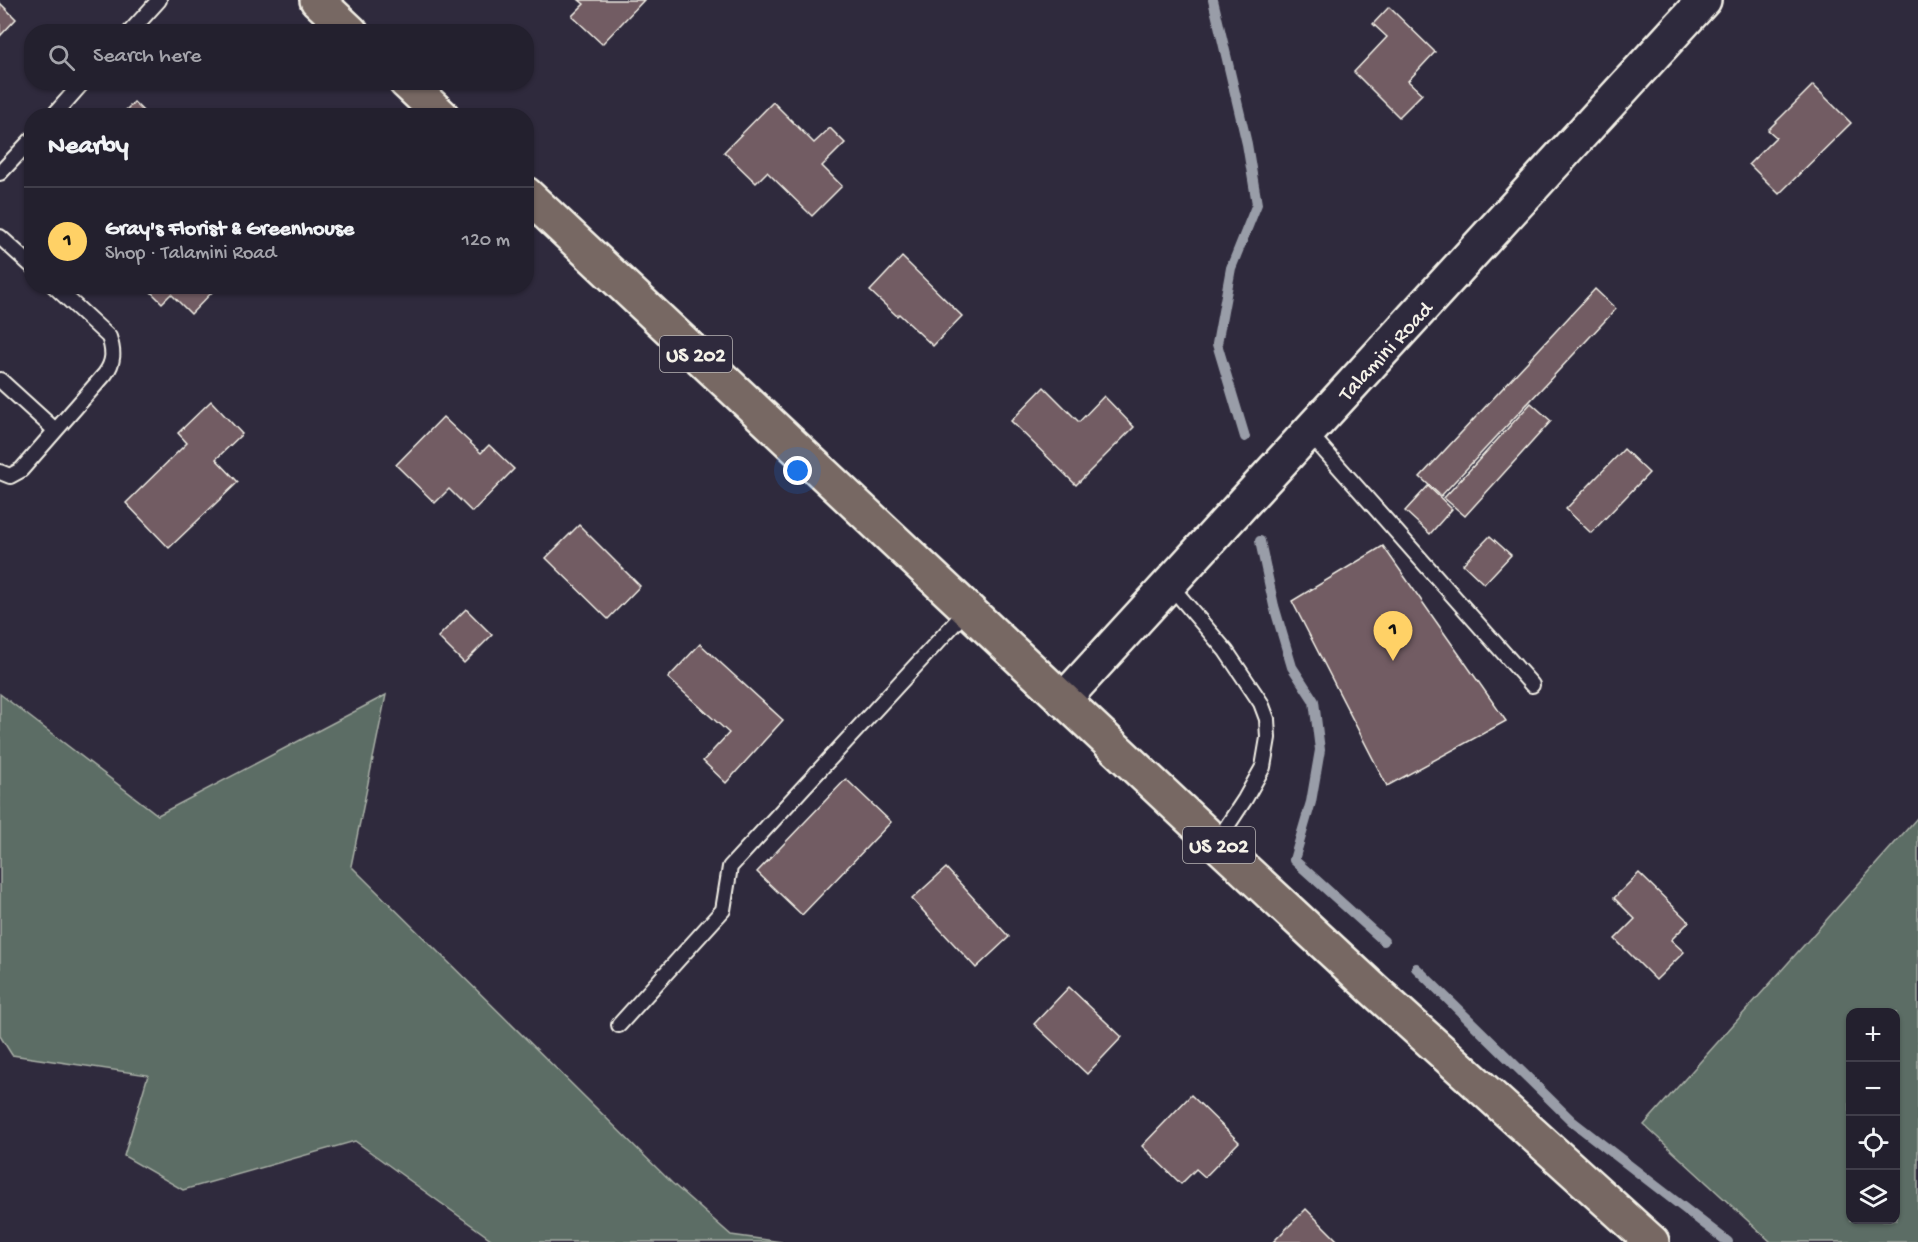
<!DOCTYPE html>
<meta charset="utf-8">
<style>
:root{--surface:#23202e;--page:#2b2836;--text:#f1f3f6;--muted:#a3a3aa;--line:#403e4a;--accent:#ffd166}
body{margin:0;font-family:"Gochi Hand",sans-serif;background:var(--page);color:var(--text)}
.controls{position:absolute;right:18px;bottom:18px;display:grid;overflow:hidden;border-radius:12px;box-shadow:0 2px 4px #0004}
.controls button{width:54px;height:54px;display:grid;place-items:center;padding:0;border:0;border-bottom:2px solid var(--line);background:var(--surface);color:var(--text);font:30px sans-serif}
.you{position:absolute;left:798px;top:471px;width:21px;height:21px;margin:-15px;border:4px solid #fff;border-radius:50%;background:#1a73e8;box-shadow:0 0 0 9px #1a73e833}
.badge{display:grid;place-items:center;width:39px;height:39px;border-radius:50%;background:var(--accent);color:#111;font-size:20px;font-weight:700}
.pin{position:absolute;translate:-50% -50px;filter:drop-shadow(0 2px 3px #0008)}
.pin::after{content:'';position:absolute;top:32px;width:21px;height:18px;background:inherit;clip-path:polygon(0 0,100% 0,50% 100%)}
.list{margin:0;padding:0;list-style:none}
h2{display:flex;justify-content:space-between;align-items:center;height:78px;margin:0;padding:0 24px;font-size:26px}
h2 small{font-size:20px;font-weight:400;color:var(--muted)}
.list li{display:grid;grid-template-columns:39px 1fr auto;gap:18px;align-items:center;box-sizing:border-box;height:108px;padding:0 24px;border-top:2px solid var(--line)}
.list b{display:block;font-size:22px;white-space:nowrap}
.list p{margin:0;font-size:20px;white-space:nowrap;color:var(--muted)}
.list em{font-size:20px;font-style:normal;color:var(--muted)}
.icon{flex:none;width:33px;height:33px;fill:none;stroke:currentColor;stroke-width:2;stroke-linecap:round;stroke-linejoin:round}
.map{position:relative;flex:none;width:1918px;height:1242px;overflow:hidden}
.search{position:absolute;background:var(--surface);box-shadow:0 2px 4px #0004;left:24px;top:24px;width:510px;height:66px;display:flex;align-items:center;gap:15px;box-sizing:border-box;padding:0 21px;border-radius:24px;color:var(--muted);font-size:22px}
.panel{position:absolute;background:var(--surface);box-shadow:0 2px 4px #0004;left:24px;top:108px;width:510px;height:186px;border-radius:24px}
.map>svg:first-child{display:block}
</style>
<div class="map">
<svg width="1918" height="1242" viewBox="0 0 1918 1242">
<rect width="100%" height="100%" fill="#2f2a3d"/>
<filter id="ink" filterUnits="userSpaceOnUse"><feTurbulence type="fractalNoise" baseFrequency=".0167" numOctaves="2"/><feDisplacementMap in="SourceGraphic" scale="12" xChannelSelector="R" yChannelSelector="G"/><feConvolveMatrix kernelMatrix="1 2 1 2 8 2 1 2 1" color-interpolation-filters="sRGB"/></filter>
<g filter="url(#ink)">
<g fill="#5c6d65" stroke="#a8afa6" stroke-width="1.5" fill-rule="evenodd">
<path d="M0,694L158,815L386,695L351,866L672,1183L731,1235L782,1242H495L355,1141L183,1190L124,1156L148,1075L12,1055L0,1036Z"/>
<path d="M1918,817V1242H1771L1644,1125ZM1850,1012H1896V1220H1850Z"/>
</g>
<g fill="none" stroke-linecap="round" stroke-linejoin="round">
<g stroke="#999da8" stroke-width="10">
<path d="M1213,0L1247,144L1257,204L1231,268L1217,344L1245,437"/>
<path d="M1260,541L1274,606L1292,667L1314,701L1320,750L1311,802L1294,860L1384,941"/>
<path d="M1416,968L1573,1122L1728,1242"/>
</g>
</g>
<g fill="#725b63" stroke="#f4f1e8" stroke-width="1.5">
<path d="M579,0H644L602,44L572,16L584,4Z"/>
<path d="M0,3L16,19L0,36Z"/>
<path d="M1389,7L1435,52L1408,81L1422,94L1399,117L1354,72L1387,37L1373,24Z"/>
<path d="M1813,85L1851,123L1779,194L1749,164L1776,137L1768,130Z"/>
<path d="M134,102L148,116H120Z"/>
<path d="M773,102L814,143L830,128L845,143L822,166L842,186L812,216L767,172L756,183L724,152Z"/>
<path d="M902,257L962,316L933,346L899,314L897,316L870,291Z"/>
<path d="M145,286H218L191,314L171,294L162,303Z"/>
<path d="M1595,289L1616,309L1441,496L1420,477Z"/>
<path d="M1044,387L1079,422L1104,396L1134,427L1076,485L1011,421Z"/>
<path d="M211,401L242,434L216,459L238,482L169,548L126,503L187,443L178,433Z"/>
<path d="M1531,403L1551,421L1465,516L1444,498Z"/>
<path d="M443,417L481,453L489,445L514,469L472,512L449,489L435,503L396,465Z"/>
<path d="M1624,449L1649,473L1591,533L1566,509Z"/>
<path d="M1428,486L1452,509L1430,534L1405,511Z"/>
<path d="M579,525L640,586L608,619L546,558Z"/>
<path d="M1490,536L1511,555L1484,584L1463,564Z"/>
<path d="M1383,546L1506,721L1387,786L1292,601Z"/>
<path d="M466,609L492,635L464,663L438,637Z"/>
<path d="M700,644L783,720L726,783L703,761L729,733L668,678Z"/>
<path d="M846,779L891,822L802,915L757,872Z"/>
<path d="M946,868L1009,937L976,968L912,899Z"/>
<path d="M1639,873L1689,922L1671,940L1684,952L1656,980L1615,939L1635,919L1614,898Z"/>
<path d="M1069,987L1122,1037L1087,1074L1034,1024Z"/>
<path d="M1191,1095L1239,1142L1205,1177L1196,1169L1181,1184L1142,1146Z"/>
<path d="M1306,1209L1339,1242H1273Z"/>
</g>
<g fill="none" stroke-linecap="round" stroke-linejoin="round">
<g stroke="#f4f1e8" stroke-width="18">
<g id="service">
<path d="M130,32L159,0"/>
<path d="M53,116L83,82"/>
<path d="M0,173L32,139"/>
<path d="M0,237L32,266"/>
<path d="M0,380L55,430"/>
<path d="M1308,432L1532,685"/>
<path d="M0,472L10,476L21,470L105,374C114,362 114,352 109,337L54,286"/>
<path d="M1169,584L1226,651L1261,703L1267,719L1268,738L1263,767L1245,799L1216,843"/>
<path d="M619,1025L723,910L730,867L967,610"/>
</g>
</g>
<g stroke="#f4f1e8" stroke-width="38">
<path id="tertiary" d="M1063,700L1704,0"/>
</g>
<g stroke="#f4f1e8" stroke-width="38">
<g id="trunk">
<path d="M317,0L351,32"/>
<path d="M406,82L442,116"/>
<path d="M526,194L1216,843L1374,990L1652,1242"/>
</g>
</g>
<use href="#service" stroke="#2f2a3d" stroke-width="14"/>
<use href="#tertiary" stroke="#2f2a3d" stroke-width="33"/>
<use href="#trunk" stroke="#776864" stroke-width="33"/>
</g>
</g>
<g text-anchor="middle" stroke-width="5" stroke-linejoin="round" paint-order="stroke">
<g fill="#2f2a3d" stroke="#b9b5b5" stroke-width="1.5">
<rect x="660" y="336" width="72" height="36" rx="4.5"/>
<rect x="1183" y="827" width="72" height="36" rx="4.5"/>
</g>
<g font-size="21" font-weight="bold" fill="#f4f1e8">
<text x="696" y="361">US 202</text>
<text x="1219" y="852">US 202</text>
</g>
<g font-size="22" fill="#f4f1e8" stroke="#2f2a3d">
<text transform="translate(1384 350) rotate(-47)" y="8">Talamini Road</text>
</g>
</g>
</svg>
<div class="controls">
<button>+</button>
<button>−</button>
<button><svg class="icon" aria-label="locate" viewBox="0 0 24 24"><circle cx="12" cy="12" r="6"/><path d="M12 2v4M12 18v4M2 12h4M18 12h4"/></svg></button>
<button><svg class="icon" aria-label="layers" viewBox="0 0 24 24"><path d="M12 4l9 5-9 5-9-5zM3 14l9 5 9-5"/></svg></button>
</div>
<div class="you"></div>
<div class="pin badge" style="left:1393px;top:661px">1</div>
<div class="search"><svg class="icon" aria-label="search" viewBox="0 0 24 24"><circle cx="10" cy="10" r="6"/><path d="M15 15l6 6"/></svg>Search here</div>
<section class="panel">
<h2>Nearby<small></small></h2>
<ul class="list">
<li><span class="badge">1</span><div><b>Gray's Florist &amp; Greenhouse</b><p>Shop · Talamini Road</p></div><em>120 m</em></li>
</ul>
</section>
</div>
